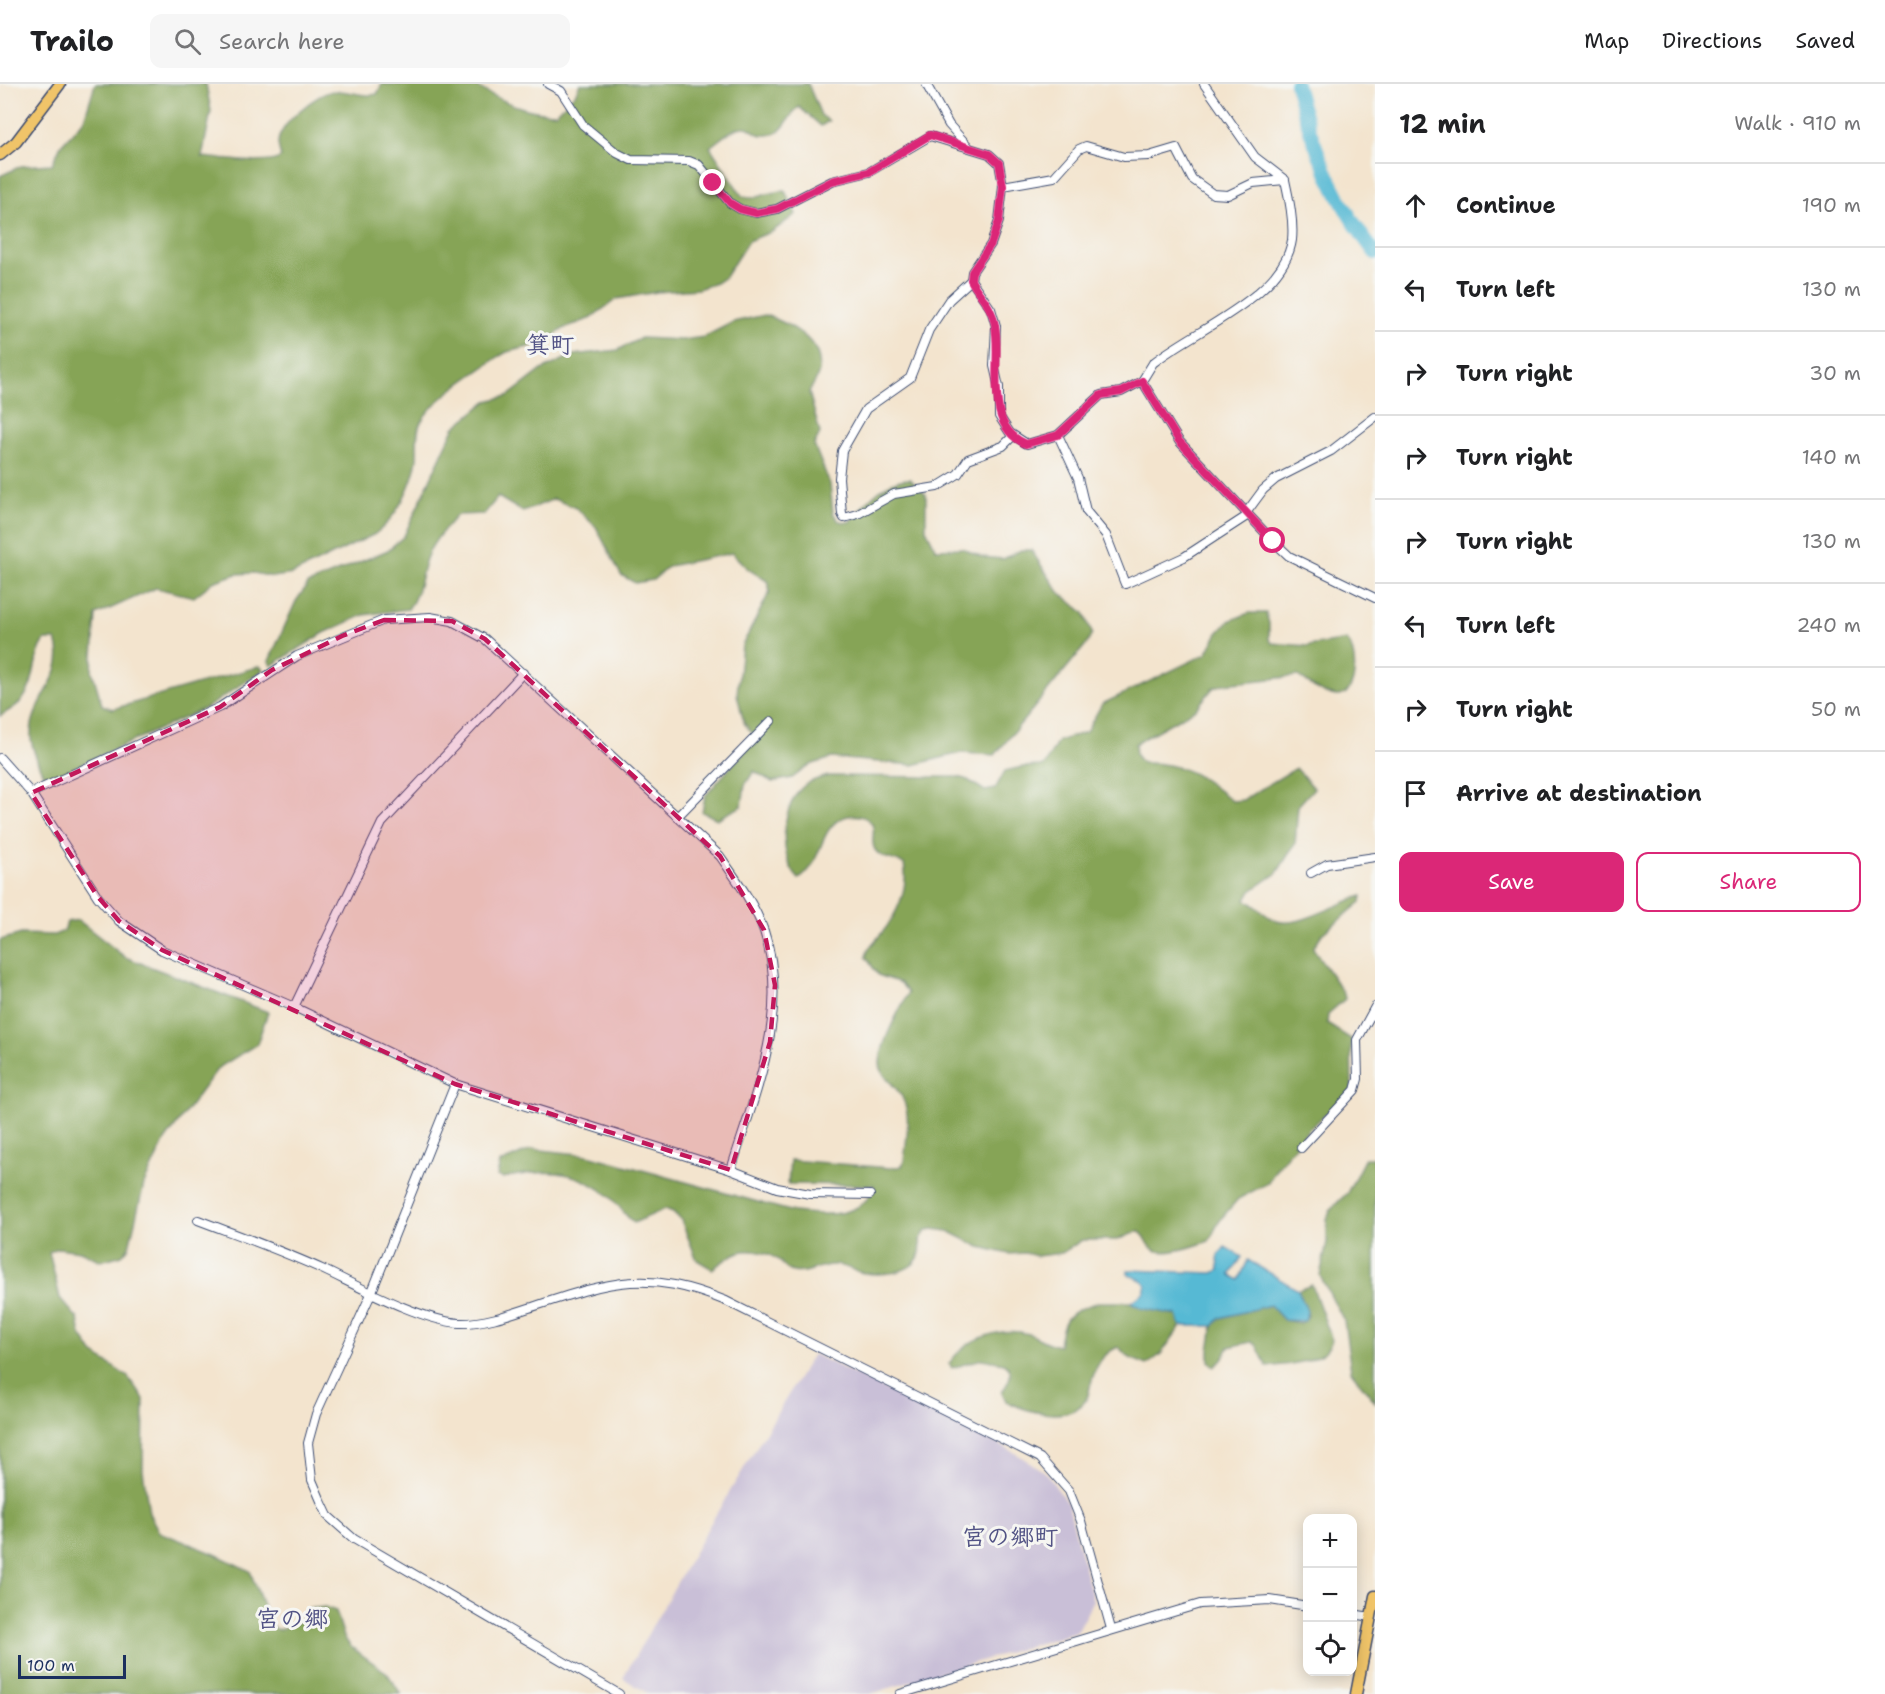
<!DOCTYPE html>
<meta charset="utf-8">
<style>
:root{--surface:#fff;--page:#f6f6f6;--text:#202124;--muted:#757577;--line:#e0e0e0;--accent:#db2777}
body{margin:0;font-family:"Shantell Sans","Klee One",sans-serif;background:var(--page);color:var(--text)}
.controls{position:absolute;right:18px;bottom:18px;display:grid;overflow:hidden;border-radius:12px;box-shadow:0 3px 15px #0003}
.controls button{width:54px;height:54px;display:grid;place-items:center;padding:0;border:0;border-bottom:2px solid var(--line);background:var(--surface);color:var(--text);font:30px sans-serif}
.scale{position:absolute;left:18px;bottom:15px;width:108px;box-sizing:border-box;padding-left:6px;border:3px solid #1b2f5e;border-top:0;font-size:16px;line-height:21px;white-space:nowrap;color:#1b2f5e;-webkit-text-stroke:4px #f6f6f2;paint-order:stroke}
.stop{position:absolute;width:18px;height:18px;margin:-14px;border:4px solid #db2777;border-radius:50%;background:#fff}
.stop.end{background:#db2777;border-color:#fff;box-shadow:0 2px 6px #0008}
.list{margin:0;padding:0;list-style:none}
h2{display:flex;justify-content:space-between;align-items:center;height:78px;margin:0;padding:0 24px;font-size:26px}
h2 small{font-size:20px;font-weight:400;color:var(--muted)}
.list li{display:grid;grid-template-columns:39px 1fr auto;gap:18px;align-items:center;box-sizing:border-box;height:84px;padding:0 24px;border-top:2px solid var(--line)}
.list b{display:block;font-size:22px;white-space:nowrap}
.list em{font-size:20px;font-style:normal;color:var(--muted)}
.actions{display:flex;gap:12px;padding:18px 24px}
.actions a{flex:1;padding:14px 0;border:2px solid var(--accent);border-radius:12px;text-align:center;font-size:21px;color:var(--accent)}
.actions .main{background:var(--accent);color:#fff}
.icon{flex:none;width:33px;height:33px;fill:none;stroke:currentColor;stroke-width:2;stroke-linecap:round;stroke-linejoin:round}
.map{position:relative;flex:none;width:1375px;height:1610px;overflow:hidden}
header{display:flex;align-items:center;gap:36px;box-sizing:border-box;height:84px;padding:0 30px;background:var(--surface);border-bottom:2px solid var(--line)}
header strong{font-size:28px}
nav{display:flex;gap:33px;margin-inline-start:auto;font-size:21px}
.search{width:420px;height:54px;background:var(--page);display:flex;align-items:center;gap:15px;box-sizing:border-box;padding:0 21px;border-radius:12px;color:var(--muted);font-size:22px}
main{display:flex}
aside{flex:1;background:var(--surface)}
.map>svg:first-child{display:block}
</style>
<header>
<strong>Trailo</strong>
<div class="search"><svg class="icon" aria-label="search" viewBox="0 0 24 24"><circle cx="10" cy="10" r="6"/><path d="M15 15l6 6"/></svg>Search here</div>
<nav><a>Map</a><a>Directions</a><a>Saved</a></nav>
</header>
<main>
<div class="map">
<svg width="1375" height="1610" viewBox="0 0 1375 1610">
<rect width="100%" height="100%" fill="#f6f6f2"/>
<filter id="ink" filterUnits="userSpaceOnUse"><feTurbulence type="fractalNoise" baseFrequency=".0167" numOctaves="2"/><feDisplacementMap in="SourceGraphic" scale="12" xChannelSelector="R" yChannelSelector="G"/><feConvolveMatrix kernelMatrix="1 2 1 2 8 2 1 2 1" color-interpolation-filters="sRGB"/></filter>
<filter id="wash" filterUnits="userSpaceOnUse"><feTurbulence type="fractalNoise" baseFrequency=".008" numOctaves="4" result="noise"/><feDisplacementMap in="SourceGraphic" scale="24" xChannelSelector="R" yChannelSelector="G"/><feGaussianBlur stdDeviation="1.35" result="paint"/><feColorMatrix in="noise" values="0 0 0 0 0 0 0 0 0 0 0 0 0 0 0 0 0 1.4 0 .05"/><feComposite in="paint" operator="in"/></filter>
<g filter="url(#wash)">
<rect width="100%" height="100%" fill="#f3e4ce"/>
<path fill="#c9bfd7" d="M813,1270L1012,1367L1046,1389L1068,1420L1093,1517L1077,1548L870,1610H649L623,1594L709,1442Z"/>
<g fill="#86a456" stroke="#506a5a" stroke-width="1.5">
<path d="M95,0H206L211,27L202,73C219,74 269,83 281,73C280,69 278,63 278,59C278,41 318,7 335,7C350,6 362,14 377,10L382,0H478L479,4C504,18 527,29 556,29L575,10L580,0H808L821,31L829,37L821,42L799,23C785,34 786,53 762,51C755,50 755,47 749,44C737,39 719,56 710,63L742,112C754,118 770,106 785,107L796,130L773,147L748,157L725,193L716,199L698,205L657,208L617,215L589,235L565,244L541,260L507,268L498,273C475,290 435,313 421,338C415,348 418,364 417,375C413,401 396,435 375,450L293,490L273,493L254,489L236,490L213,498L194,513L156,504L96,531L92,586L102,621L113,625L260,582L263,586L208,623L49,695C42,691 40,684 37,676C34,668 30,657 31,649C32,616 69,590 56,556H45C32,574 37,597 23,615C18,622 8,627 0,632V92L21,82L52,80L61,61L84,36Z"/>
<path d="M765,231C788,239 824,256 819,287C818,294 813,301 809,308L820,349L814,361L830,400L833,429L839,437L849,438C865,420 884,394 910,395L926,410V445L936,465L962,464L982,473L1003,475L1021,466H1031L1059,508L1084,529L1092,549L1088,558L995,671L961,669L913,681L832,674L810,681L792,694L772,698L754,687L745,701L742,722L717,735L702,728L705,712L756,654L744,639L737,610L742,562L770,507L767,497L748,485L732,469L669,482L653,496L635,499L621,491L596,443L576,424L554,415L523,428L498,413L484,430L457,431C445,445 432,458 426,475C420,492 420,510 408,525L364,531L324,549L271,582L269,577L296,517L308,500L388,466L404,452L454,344L487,317L508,312L542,286L573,271L618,266L641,254L682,256L704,253L733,238Z"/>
<path d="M1249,529H1266L1269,539V555L1272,559L1308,562L1347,556C1358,568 1359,614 1336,612C1321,610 1309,600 1298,592L1224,600L1213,604L1196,625L1139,657L1135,660L1136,671L1142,679C1184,678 1201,692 1232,717L1243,716L1296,684L1314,704L1298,722L1295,760L1277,789L1251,807L1246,816C1257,821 1265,833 1277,837C1299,844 1339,818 1362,812L1361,818L1322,850L1313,864L1344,910L1345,915L1328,930L1327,940L1351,955L1352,1007L1308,1046L1276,1085L1268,1099L1238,1115L1220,1136L1209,1157C1198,1161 1163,1173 1153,1165C1146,1160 1147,1151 1138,1147L1118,1156H1082L1062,1169L1037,1172L1025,1169L1009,1170L980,1163L948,1147L932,1145L926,1147L920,1156C926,1188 889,1192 864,1189C853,1187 845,1181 833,1181C819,1180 810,1191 793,1188C787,1187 784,1181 779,1177C770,1169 756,1166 744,1167C733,1168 722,1179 712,1185L697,1176L681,1136L673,1128L665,1125L634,1139C624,1131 618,1119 608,1111C571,1083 545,1086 502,1094L497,1092L500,1079L532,1065L588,1071L794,1128C821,1131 865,1136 874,1101L788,1100L790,1076L891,1084L902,1082L904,1077C906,1056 912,1033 902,1013C897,1002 879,992 880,978C882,955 898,930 908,909L901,899L878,891L866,873C868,862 874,859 881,850C897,831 909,805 904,780C895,775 881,775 875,766C870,758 875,750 873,743C869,730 850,729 840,735C819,747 821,782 799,795C777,773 780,720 806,700C812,696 821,694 828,692L958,693L968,696L985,707L995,705L1005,687L1022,683L1044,682L1058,657L1086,648L1102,620L1206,570L1218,549L1229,537Z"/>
<path d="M78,836L125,873L268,928L257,960L218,984L164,1058L144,1100L129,1163L122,1171L101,1177L80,1167L58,1164L49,1168L60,1214L78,1235L81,1251L93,1269L128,1293L144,1315L143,1386L149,1429L159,1448L215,1470L250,1487L270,1540L278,1546L299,1538L308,1525L325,1523L336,1527L344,1553L350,1562L387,1589L401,1610H0V856L21,850L54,851L64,847L67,838Z"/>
<path d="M1365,1074H1375V1318L1351,1287L1344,1237L1320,1192L1327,1158V1135L1331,1125L1347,1109Z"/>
<path d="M1312,1201L1332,1256C1324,1280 1288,1280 1267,1283L1256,1260L1251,1258L1229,1263L1222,1276L1214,1283L1209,1277V1266L1213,1242L1220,1234L1270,1221L1284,1236L1300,1239L1308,1232L1298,1206Z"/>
<path d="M1098,1218H1131L1141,1224L1177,1231L1181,1242L1161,1270L1147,1281L1130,1274L1118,1263C1100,1271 1095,1284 1090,1303C1089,1307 1088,1313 1086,1316C1068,1340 1027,1328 1006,1317L1002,1308C1008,1299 1016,1287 1004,1279L982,1275L952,1284L949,1280C965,1255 1000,1242 1029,1250C1040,1254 1046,1260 1059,1262C1062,1231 1070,1228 1098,1218Z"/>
</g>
<path fill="#56b9d4" stroke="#387499" stroke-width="1.5" d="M1225,1163L1242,1173L1230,1191L1239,1196L1248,1176L1298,1206L1307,1227L1305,1237L1284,1236L1270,1221L1220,1234L1213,1242H1181L1177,1231L1141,1224L1131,1218L1144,1209L1146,1201L1143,1197L1128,1190V1186L1213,1189L1219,1186L1218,1172Z"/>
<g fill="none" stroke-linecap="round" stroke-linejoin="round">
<path stroke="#56b9d4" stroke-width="14" d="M1296,0C1311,59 1337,120 1375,169"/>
</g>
</g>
<g filter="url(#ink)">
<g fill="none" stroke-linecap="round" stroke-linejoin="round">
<g stroke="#3b4a6f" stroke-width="10">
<g id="minor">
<path d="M548,0L561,7L583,41L617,69L631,76L689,77L699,81L730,119L740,125L756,129L777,125L832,97L869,88L930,52L989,70L999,79L1003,102L999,137L991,160L972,188L971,196L991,225L996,242L994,282L999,303V332L1010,349L1027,360L1058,351L1101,311L1121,308L1142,297L1153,279C1194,246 1284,212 1292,156C1294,137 1289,114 1285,96L1255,73L1204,0"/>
<path d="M926,0L949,41L968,62"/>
<path d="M1003,102L1054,93L1079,65L1086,62L1124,73L1149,72L1176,64L1192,95L1213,110L1228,111L1253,99L1285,96"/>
<path d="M971,196L949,216L929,246L910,294L866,325L842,367L839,394L842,430L844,434L858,430L894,410L937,403L958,390L968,375L1003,362L1013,352"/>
<path d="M1142,297L1179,357L1273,457L1289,472L1375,514"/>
<path d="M1058,351L1078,394L1086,427L1106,451L1125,500L1184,473L1247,432"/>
<path d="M1246,429L1263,406L1276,395L1331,367L1375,333"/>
<path d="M0,674L31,709L98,813L119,837L162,866L294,923L455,1000L731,1086L777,1104L810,1110L870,1111"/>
<path d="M31,709L220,623L297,572L384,536L430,533L452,537L485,555L720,772C736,795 754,819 764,847C791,928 755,1009 731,1086"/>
<path d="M677,733L771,637"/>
<path d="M1311,789L1327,780L1375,773"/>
<path d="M294,923L382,739L523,589"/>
<path d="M455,1000L371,1210L316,1330L308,1359L312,1396L321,1417L328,1432L354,1455L619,1610"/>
<path d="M1301,1064L1355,1006L1358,995L1357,956L1375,923"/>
<path d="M198,1136C240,1152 283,1167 324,1186C360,1203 420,1236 459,1239C481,1240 508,1231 529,1224C609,1198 645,1184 726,1217L1040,1374L1069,1407L1081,1437L1111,1545"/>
<path d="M1352,1530L1371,1533"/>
<path d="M900,1610L1200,1520L1270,1516L1308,1522"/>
</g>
</g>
<g stroke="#3b4a6f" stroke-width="13">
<g id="major">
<path d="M0,71L16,58L60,0"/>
<path d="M1356,1610L1375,1512"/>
</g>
</g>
<use href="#minor" stroke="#fff" stroke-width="8"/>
<use href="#major" stroke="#f0c469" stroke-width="10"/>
</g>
</g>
<g fill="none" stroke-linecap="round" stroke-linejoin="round" filter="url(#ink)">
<path stroke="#db2777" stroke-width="8" d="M713,99L730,119L740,125L756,129L777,125L832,97L869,88L930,51L989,70L999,79L1003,102L999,137L991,160L972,188L971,196C979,212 992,221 995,241C1002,278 982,342 1026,360L1058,351L1101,311L1121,308L1142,297L1179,357L1273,457"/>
</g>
<path fill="#c2185b" fill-opacity="0.2" stroke="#c2185b" stroke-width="4.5" stroke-dasharray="12 8" stroke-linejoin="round" d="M384,536L452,537L485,555L720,772L764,846L775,901L770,958L731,1086L455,1000L162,866L119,837L98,813L31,709L220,623L272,586L342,552Z"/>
<g text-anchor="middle" stroke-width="6" stroke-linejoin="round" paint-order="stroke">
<g font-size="24" font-weight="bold" fill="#525385" stroke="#f6f6f2">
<text x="550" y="269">箕町</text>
<text x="1010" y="1461">宮の郷町</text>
<text x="292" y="1543">宮の郷</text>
</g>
</g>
</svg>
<div class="controls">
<button>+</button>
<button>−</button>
<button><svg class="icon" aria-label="locate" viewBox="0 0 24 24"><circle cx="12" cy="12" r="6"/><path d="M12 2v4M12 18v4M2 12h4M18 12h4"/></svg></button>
</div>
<div class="scale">100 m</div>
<div class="stop" style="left:1273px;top:457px"></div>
<div class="stop end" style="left:713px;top:99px"></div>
</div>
<aside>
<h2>12 min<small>Walk · 910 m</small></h2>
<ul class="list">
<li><svg class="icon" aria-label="ahead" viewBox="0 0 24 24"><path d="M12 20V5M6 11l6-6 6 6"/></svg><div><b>Continue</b></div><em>190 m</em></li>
<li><svg class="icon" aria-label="left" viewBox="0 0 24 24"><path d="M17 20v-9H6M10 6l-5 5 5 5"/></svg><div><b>Turn left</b></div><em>130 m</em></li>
<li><svg class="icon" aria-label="right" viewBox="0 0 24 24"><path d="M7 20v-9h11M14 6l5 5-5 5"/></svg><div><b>Turn right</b></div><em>30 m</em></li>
<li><svg class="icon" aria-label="right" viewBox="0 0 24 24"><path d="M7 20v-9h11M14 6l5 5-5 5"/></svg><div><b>Turn right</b></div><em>140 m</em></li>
<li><svg class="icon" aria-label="right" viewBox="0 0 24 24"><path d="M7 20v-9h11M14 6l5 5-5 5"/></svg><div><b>Turn right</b></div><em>130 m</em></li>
<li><svg class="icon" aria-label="left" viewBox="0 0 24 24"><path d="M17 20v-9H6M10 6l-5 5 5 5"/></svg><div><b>Turn left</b></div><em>240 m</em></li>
<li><svg class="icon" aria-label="right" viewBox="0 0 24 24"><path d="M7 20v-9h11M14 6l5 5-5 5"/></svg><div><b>Turn right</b></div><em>50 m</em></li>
<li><svg class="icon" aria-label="arrive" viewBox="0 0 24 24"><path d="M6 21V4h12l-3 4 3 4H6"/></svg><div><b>Arrive at destination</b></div></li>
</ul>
<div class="actions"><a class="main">Save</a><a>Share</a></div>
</aside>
</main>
